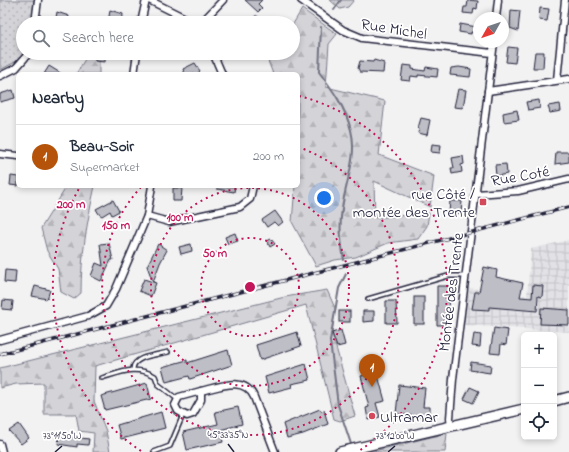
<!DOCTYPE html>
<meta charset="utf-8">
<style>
:root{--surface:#fff;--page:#f2f2f3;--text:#1f2937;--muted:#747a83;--line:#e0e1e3;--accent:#b45309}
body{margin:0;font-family:"Indie Flower",sans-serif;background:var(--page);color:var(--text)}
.controls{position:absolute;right:12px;bottom:12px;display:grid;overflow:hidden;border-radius:6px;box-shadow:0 2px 6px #0003}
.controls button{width:36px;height:36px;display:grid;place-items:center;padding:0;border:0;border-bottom:1px solid var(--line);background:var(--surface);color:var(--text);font:20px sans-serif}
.compass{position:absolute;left:473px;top:12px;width:36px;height:36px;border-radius:50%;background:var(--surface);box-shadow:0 2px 6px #0003;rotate:230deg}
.you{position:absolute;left:324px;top:198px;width:14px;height:14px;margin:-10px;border:3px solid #fff;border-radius:50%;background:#1a73e8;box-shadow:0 0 0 6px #1a73e833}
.badge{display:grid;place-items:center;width:26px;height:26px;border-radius:50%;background:var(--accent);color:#fff;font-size:13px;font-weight:700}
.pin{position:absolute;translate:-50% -33px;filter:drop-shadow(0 1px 2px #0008)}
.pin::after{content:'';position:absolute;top:21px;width:14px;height:12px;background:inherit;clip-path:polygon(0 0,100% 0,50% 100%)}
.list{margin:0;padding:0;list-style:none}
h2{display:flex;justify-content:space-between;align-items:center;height:52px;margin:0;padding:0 16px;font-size:17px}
h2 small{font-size:13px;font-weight:400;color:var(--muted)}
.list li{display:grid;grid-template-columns:26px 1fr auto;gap:12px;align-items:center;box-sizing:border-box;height:64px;padding:0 16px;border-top:1px solid var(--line)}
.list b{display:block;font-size:15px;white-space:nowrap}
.list p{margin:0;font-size:13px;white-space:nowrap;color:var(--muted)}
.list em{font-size:13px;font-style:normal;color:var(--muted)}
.icon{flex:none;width:22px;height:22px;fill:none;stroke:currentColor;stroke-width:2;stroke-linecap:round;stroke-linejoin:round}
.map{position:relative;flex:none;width:569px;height:452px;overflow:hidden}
.search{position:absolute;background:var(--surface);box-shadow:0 2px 6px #0003;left:16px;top:16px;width:284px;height:44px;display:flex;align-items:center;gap:10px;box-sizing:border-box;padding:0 14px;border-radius:22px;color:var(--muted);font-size:15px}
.panel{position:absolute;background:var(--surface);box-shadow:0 2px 6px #0003;left:16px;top:72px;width:284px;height:116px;border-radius:6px}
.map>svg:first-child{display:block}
</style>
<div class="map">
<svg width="569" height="452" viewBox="0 0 569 452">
<defs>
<pattern id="industrial-grid" width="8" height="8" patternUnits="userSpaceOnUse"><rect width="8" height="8" fill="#e2e2e6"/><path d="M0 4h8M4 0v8" fill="none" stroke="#c2c2c6"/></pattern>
<pattern id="forest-firs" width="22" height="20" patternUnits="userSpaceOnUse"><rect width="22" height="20" fill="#d3d3d8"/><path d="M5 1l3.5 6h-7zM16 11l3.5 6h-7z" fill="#b5b5ba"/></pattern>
<pattern id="park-dots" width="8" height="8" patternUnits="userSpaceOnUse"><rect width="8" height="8" fill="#d3d3d8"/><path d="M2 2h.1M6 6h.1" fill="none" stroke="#b5b5ba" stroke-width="1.8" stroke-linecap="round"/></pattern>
</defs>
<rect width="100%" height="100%" fill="#f2f2f3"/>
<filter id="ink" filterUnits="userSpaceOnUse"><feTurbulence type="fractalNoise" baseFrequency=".025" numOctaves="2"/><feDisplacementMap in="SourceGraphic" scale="8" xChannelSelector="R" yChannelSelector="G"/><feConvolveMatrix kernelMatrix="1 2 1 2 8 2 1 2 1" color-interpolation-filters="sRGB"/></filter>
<g filter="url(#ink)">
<path fill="url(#industrial-grid)" d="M569,240V332L464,325L469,288L527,296L531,249Z"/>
<g fill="url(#forest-firs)" stroke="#7a7a8a">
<path d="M330,0H354L348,7L340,9Z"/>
<path d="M302,9L337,34L329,44L326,87L385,101L379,155L434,176L430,207L374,181L375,218L429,213L427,226L418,239L388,243L356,257L335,260L316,266L292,222L295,186H298V74H273L265,53H293V24Z"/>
<path d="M256,15L267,23H253L252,19Z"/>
<path d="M87,56L99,61V74H76Z"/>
<path d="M67,186H95C87,222 81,256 81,293L74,299L61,292L58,269L47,251L41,228Z"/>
<path d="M327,290L335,308L332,333L355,416L340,421L334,419L306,305L95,366L94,401L106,431L110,452H93L94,433L79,431L76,414H44V383L16,384L0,388V368L285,297Z"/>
<path d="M447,433L445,452H370Z"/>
</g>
<path fill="url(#park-dots)" stroke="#7a7a8a" d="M0,0H34L32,23H23L24,53L15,62L0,70Z"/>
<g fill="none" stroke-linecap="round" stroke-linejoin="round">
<g stroke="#727282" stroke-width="2">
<path d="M334,10L341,0"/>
<path d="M321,27L319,72C333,90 345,107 351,130C358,157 345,183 342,209C339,227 341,242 344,260"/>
<path d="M346,274L339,288L330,341L338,405L351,444"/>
</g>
</g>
<g fill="#bebec6" stroke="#22223b">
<path d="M245,0H262L258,4L262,8L258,12Z"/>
<path d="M468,0L478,1L477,9L474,8L473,14L463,13L464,7H467Z"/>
<path d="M540,8L549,9L547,21L539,20Z"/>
<path d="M110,10L123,14L122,23H108Z"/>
<path d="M511,10L520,11L518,31L510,28Z"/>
<path d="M57,12L69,16L68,21L65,20L64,23H55Z"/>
<path d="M460,24L477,27L476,33L471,32V34L459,32Z"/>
<path d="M508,47L517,48L515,63L506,62Z"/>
<path d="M535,52H544L543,68H533Z"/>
<path d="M95,55L105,56V62L95,61Z"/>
<path d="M374,60L384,63L383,73L360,72L358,68L360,61L373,62Z"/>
<path d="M195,63L200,71L197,74H185L183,69Z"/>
<path d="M403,65L412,66V69L425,71L426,67L438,69L437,77L418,75V77L411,76L410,81L401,80Z"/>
<path d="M49,66L62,74H44Z"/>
<path d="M459,67L471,69L470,77L450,75L451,68Z"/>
<path d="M458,89L466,90L463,108L454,107Z"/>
<path d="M13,90L15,98L0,102V94Z"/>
<path d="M539,100L540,108L528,110L526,102Z"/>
<path d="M560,104L561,111L550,113L548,106Z"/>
<path d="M517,110L519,120L504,122L503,113Z"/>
<path d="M421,118L430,120L427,135L418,133L419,129L418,128Z"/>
<path d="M432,144L441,145L440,153L431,152Z"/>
<path d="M556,152H569V162L555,164Z"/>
<path d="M463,156L464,164L461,165L462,172L452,174L451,168H454L452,158Z"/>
<path d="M506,164L507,174L496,176L495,165Z"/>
<path d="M11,176L18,177V186L10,185Z"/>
<path d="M217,186H235L234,192L217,189Z"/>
<path d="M173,188H182L181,201H173Z"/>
<path d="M113,200L119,211L112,215L110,211L102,216L99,214L96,209Z"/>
<path d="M450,201H462L461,213H449Z"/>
<path d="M275,211L283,222L278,226L274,222L267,227L262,220Z"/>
<path d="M235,233L238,241L228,244L225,237Z"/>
<path d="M271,239L275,244L270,247L267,241Z"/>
<path d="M109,243L113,260H111L101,281L91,276L96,263L103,266L100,244Z"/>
<path d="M158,244L167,250L160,263L153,282L147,266Z"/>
<path d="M191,244L192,251L181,254L179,247Z"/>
<path d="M484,267L497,270L496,277L523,283L520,297L532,298L533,285L543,286L542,297L538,296L537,311L489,307V310L472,309L475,292H479Z"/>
<path d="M5,270L16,271L15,283L4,282Z"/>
<path d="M144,279L156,283L151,296L139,291Z"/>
<path d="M35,286L50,290L47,299L32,296Z"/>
<path d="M437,286H449L448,325H437Z"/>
<rect x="414" y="297" width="10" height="27"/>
<path d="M3,300L13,301L12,310L2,309Z"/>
<path d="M386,301H396L397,323H386Z"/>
<path d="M541,308L569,310V325L540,324Z"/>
<rect x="339" y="311" width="11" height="11"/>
<path d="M363,311H374V321L363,322Z"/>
<path d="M494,328L508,330L506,345L501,344L500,354L490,353Z"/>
<path d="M341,330L345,345L337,347L332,333Z"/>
<path d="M297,332L301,346L260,360L256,345Z"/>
<path d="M474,334L481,335L480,347L472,346Z"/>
<path d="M228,350L232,365L190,379L189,376L166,382L162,367L187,360V363Z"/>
<path d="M471,362L491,365L490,373L470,370Z"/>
<path d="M306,364L310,380L291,384L292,387L269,393L265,377Z"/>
<path d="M377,372L385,401L376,403L380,417L368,420L366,408L369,407L361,376Z"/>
<path d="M147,383L151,399L105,410L101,396Z"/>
<path d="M399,385L425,388L423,407H430V417L396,414Z"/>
<path d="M470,387L479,391L473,403L464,399Z"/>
<path d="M238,407L242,424L220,430L223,442L187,450L183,432L218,424L215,412Z"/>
<path d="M320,409L321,411L324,410L328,424L303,434L287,438L283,424Z"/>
<path d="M161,412L165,428L121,439L117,425Z"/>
<path d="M19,424L29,438L21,444L9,431Z"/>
<path d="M64,436L89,439L88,445L77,444V447L58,444L59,437H64Z"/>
</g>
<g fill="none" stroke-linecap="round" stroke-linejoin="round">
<g stroke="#22223b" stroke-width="6">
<g id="lane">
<path d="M368,299L448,276H466"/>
<path d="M133,369C133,356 158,355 168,352"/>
<path d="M102,378C122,372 136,365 155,376L158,384L177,399"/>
<path d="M154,452L170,446L183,415"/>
</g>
</g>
<g stroke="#22223b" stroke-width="9">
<g id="street">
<path d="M149,0L195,23"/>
<path d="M301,0L343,30L362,38L492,53"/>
<path d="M496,18L498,0"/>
<path d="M35,23L38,0"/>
<path d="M141,23L146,0"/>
<path d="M201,23L223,0"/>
<path d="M213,53L222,74"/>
<path d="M134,74L137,53"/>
<path d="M0,76L16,68L29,53"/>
<path d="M557,80L565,0"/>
<path d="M488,91L569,79"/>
<path d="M0,154L18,156"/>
<path d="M476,194L518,191L569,179"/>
<path d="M147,216L169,222L240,207L250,199L253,186"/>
<path d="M0,340L88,316L106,306L116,289L147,216L152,186"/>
<path d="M201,391C219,387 244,375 254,397L275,452"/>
<path d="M201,391V400L193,414L187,416L178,411L175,405L179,397Z"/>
<path d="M451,426L450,418L453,379L494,42"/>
<path d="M0,444L2,452"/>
</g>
</g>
<g stroke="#22223b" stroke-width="12">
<g id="primary">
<path d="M554,401L569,397"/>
<path d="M340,452L524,409"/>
</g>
</g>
<use href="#lane" stroke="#fff" stroke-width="3"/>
<use href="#street" stroke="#fff" stroke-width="6"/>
<use href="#primary" stroke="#fff" stroke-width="9"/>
<g stroke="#22223b" stroke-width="3.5">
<path id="rail" d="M0,354L569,207"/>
</g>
<use href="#rail" stroke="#fff" stroke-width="2" stroke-dasharray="6" stroke-linecap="butt"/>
</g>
</g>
<path fill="none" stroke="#22223b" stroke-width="1.5" d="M228,444L234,452M55,452L62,446M388,452L395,446"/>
<g fill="none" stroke="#c2185b" stroke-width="2" stroke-dasharray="2 4">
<circle cx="250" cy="287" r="49"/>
<circle cx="250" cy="287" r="99"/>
<path d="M298 147A148 148 0 1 1 142 186"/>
<path d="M141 451A197 197 0 0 1 80 187M299 96A197 197 0 0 1 359 451"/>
</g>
<g fill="#d1495b" stroke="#fff" stroke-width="1.5">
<rect x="479" y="198" width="8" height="8" rx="2"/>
<circle cx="372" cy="416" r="4"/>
</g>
<g text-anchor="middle" stroke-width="3.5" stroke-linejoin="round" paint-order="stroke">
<g font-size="16" fill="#22223b" stroke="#fff">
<text transform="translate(394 28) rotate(9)" y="6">Rue Michel</text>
<text transform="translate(520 175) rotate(-10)" y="6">Rue Coté</text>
<text transform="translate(450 292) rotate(-83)" y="6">Montée des Trente</text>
</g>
<g font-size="16" fill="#22223b" stroke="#fff" text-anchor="end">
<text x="475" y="199">rue Côté /<tspan x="475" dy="18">montée des Trente</tspan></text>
<text x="380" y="422" text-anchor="start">Ultramar</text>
</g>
</g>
<g font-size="10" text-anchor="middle" fill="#22223b" stroke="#fff" stroke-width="3.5" stroke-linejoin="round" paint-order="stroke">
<text x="228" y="438">45°33'35"N</text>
<text x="62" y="439">73°11'50"W</text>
<text x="395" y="439">73°12'00"W</text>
</g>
<circle cx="250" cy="287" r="6" fill="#c2185b" stroke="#fff" stroke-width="2"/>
<g font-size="12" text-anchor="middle" font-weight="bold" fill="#c2185b" stroke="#fff" stroke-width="3.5" stroke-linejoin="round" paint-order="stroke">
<text x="71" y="208">200 m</text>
<text x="180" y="221">100 m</text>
<text x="116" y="229">150 m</text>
<text x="215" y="257">50 m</text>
</g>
</svg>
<div class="controls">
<button>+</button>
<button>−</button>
<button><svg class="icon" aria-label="locate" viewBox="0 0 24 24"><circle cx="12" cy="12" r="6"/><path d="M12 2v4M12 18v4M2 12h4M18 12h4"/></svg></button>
</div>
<svg class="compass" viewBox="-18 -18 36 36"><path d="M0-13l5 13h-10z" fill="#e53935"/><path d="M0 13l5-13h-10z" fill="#747a83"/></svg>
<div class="you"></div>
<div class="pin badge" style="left:372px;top:387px">1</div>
<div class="search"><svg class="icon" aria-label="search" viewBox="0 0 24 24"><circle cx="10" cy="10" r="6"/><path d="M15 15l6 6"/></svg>Search here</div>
<section class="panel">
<h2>Nearby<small></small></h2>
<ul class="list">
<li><span class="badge">1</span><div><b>Beau-Soir</b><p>Supermarket</p></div><em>200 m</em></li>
</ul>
</section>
</div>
